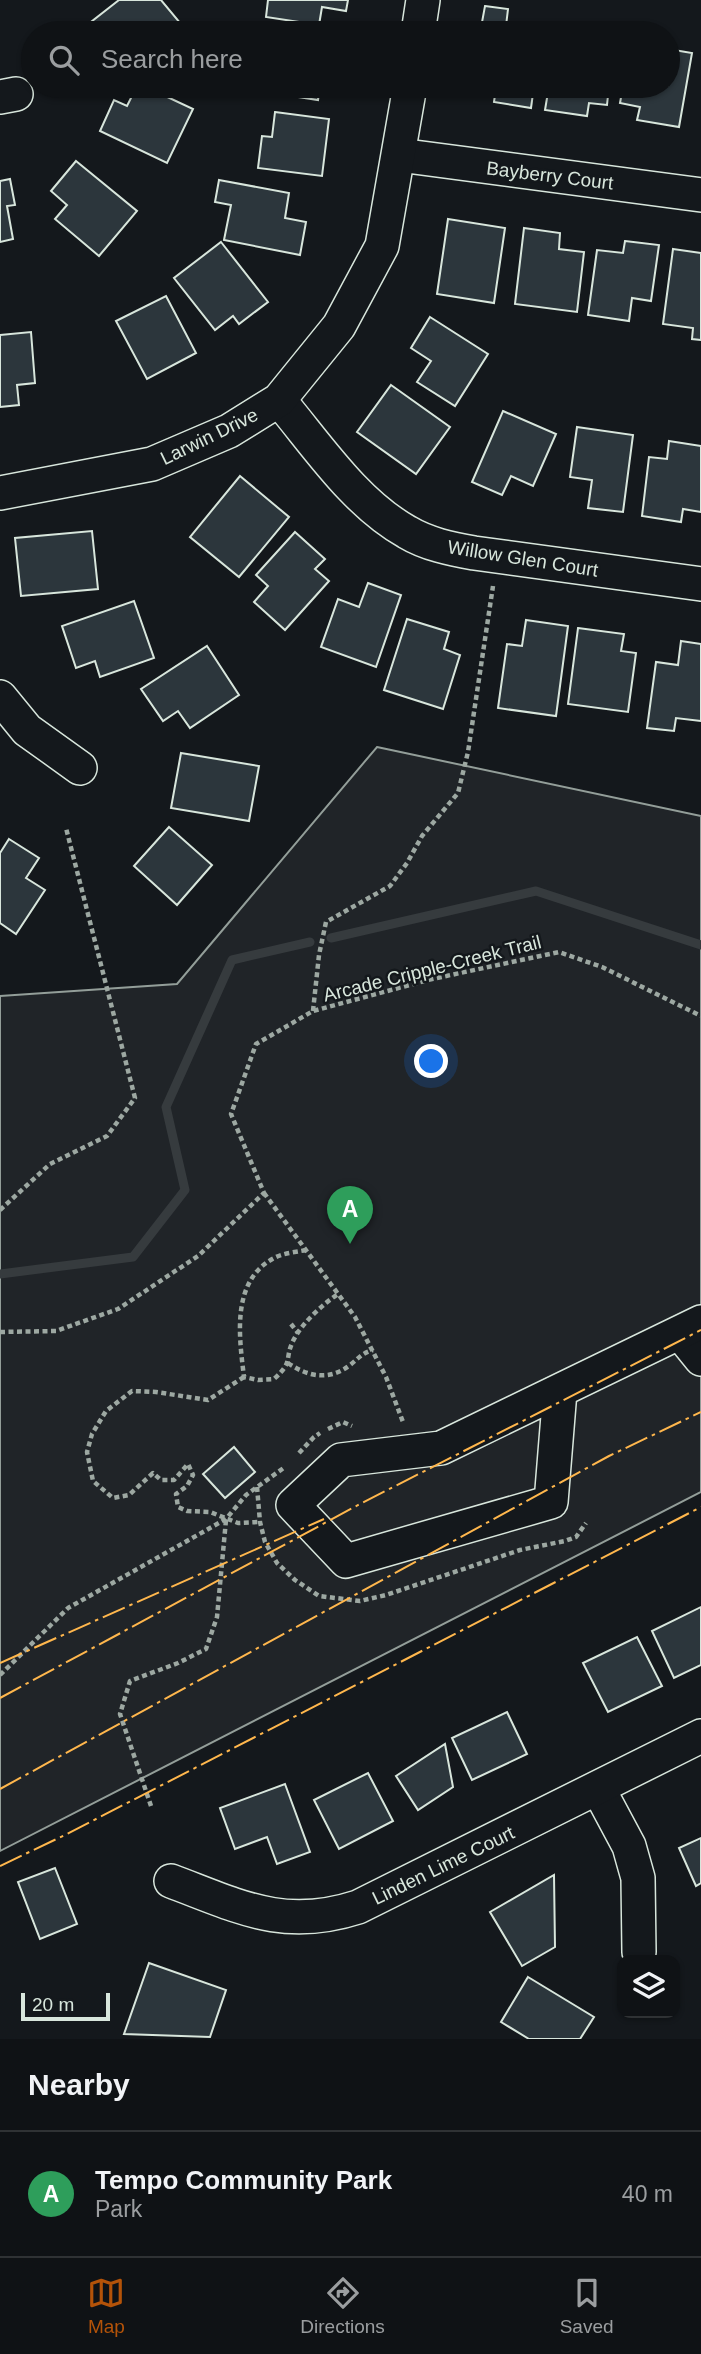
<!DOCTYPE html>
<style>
:root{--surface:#0f1215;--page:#181b1e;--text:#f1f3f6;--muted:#9b9ea0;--line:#2f3234;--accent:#b45309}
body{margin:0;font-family:Helvetica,sans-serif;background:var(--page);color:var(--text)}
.controls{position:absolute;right:21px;bottom:21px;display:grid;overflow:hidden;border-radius:14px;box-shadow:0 2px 5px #0004}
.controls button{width:63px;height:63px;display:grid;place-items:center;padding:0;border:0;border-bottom:2px solid var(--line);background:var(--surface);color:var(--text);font:35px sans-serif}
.scale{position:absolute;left:21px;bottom:18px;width:89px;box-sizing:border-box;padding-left:7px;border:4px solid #d8e6dc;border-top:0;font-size:19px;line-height:24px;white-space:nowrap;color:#d8e6dc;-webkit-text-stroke:5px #14181c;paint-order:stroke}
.you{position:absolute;left:432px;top:1062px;width:24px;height:24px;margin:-18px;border:5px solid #fff;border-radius:50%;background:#1a73e8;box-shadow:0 0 0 10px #1a73e833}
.badge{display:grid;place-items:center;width:46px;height:46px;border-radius:50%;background:var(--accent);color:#fff;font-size:23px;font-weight:700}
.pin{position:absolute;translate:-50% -58px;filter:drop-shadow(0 2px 4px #0008)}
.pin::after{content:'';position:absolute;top:37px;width:24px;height:21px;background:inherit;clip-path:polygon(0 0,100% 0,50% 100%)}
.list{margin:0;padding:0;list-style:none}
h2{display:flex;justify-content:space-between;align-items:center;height:91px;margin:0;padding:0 28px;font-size:30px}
h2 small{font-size:23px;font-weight:400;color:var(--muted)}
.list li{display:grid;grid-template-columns:46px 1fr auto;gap:21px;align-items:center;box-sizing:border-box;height:126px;padding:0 28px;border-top:2px solid var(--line)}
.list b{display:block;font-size:26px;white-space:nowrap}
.list p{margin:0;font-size:23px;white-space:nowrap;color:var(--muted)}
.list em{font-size:23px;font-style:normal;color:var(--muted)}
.icon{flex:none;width:38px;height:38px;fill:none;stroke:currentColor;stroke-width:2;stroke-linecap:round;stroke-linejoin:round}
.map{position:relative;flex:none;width:701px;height:2039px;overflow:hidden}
.search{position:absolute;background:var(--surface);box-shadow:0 2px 5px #0004;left:21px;right:21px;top:21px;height:77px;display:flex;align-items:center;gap:18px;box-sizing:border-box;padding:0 24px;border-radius:38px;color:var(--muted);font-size:26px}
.sheet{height:217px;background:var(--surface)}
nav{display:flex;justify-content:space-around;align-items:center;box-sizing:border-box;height:98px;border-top:2px solid var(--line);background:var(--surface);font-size:19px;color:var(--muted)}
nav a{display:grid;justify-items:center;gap:4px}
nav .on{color:var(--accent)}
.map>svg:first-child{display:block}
</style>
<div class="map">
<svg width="701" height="2039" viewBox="0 0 701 2039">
<rect width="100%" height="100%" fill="#14181c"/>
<path fill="#202428" stroke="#939e99" stroke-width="2" d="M377,747L701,816V1492L0,1851V996L177,984Z"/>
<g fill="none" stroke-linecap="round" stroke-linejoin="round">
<g stroke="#363b3e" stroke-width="9">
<path d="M331,938L536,891L701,945"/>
<path d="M0,1274L133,1257L185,1190L166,1107L232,960L310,942"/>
</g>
</g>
<g fill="#2c363c" stroke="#d8e6dc" stroke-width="2">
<path d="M119,0H161L181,24L169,33H85L82,29Z"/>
<path d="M268,0H348L346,11L322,7L319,25L266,17Z"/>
<path d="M485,6L508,9L506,26L543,33H480Z"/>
<path d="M668,49L692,53L679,127L637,120L640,107L620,103L623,86H668Z"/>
<path d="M137,86H144L193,109L167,163L100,131L114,100L127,106Z"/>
<path d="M260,86H320L318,100L259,91Z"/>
<path d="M482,86H534L531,108L494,102L496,88Z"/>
<path d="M549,86H609L607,105L589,103L587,116L545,110Z"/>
<path d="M275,112L329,119L322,176L258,168L262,136L272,137Z"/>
<path d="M76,161L137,211L99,256L55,219L67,205L51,191Z"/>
<path d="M10,179L15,205L7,206L13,239L0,242V181Z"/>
<path d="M219,180L289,193L285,218L306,222L300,255L224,240L231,205L215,202Z"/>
<path d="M448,219L505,228L494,303L437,294Z"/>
<path d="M524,228L560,233L559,249L584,252L577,312L515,304Z"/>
<path d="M625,241L659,245L651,301L632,298L629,321L588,315L597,250L623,253Z"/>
<path d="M221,242L268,302L239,324L233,316L215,330L174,278Z"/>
<path d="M673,249L701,253V340L692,339L693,328L663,324Z"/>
<path d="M166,296L196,353L147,379L116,321Z"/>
<path d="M430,317L488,354L455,406L417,382L431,361L411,348Z"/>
<path d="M31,332L35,383L17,385L19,405L0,407V335Z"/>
<path d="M391,385L450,427L416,474L357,432Z"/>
<path d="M503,411L556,434L533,486L511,476L502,495L472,482Z"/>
<path d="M577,427L633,435L623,512L588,508L592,480L570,477Z"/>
<path d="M669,441L701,446V512L683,509L681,522L642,516L649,457L667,459Z"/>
<path d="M240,476L289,517L239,577L190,537Z"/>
<path d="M92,531L98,589L21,596L15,538Z"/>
<path d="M295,532L325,559L315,569L329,581L285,630L254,602L268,586L256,575Z"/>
<path d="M368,583L401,595L376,667L321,647L338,599L359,607Z"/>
<path d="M134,601L154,658L100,677L95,661L76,668L62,626Z"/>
<path d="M407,619L449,632L444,649L460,655L443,709L384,690Z"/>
<path d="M526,620L568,626L556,716L498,708L507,644L522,646Z"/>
<path d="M578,628L624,634L621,651L636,653L628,712L568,704Z"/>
<path d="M681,641L701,644V721L676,718L674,731L647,728L656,662L678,665Z"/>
<path d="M207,646L239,695L190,728L178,711L163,721L141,689Z"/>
<path d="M181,753L259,766L249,821L171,808Z"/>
<path d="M169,827L212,865L177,905L134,866Z"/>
<path d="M9,839L39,858L26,878L45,890L16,934L0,923V853Z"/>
<path d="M234,1447L255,1472L225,1498L203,1474Z"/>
<path d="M701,1607V1665L674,1678L652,1631Z"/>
<path d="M637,1637L662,1686L608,1712L583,1663Z"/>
<path d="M507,1712L527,1754L472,1780L452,1738Z"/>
<path d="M445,1744L453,1787L418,1810L396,1776Z"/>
<path d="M368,1773L393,1821L339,1849L314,1800Z"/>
<path d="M285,1784L310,1852L277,1864L267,1837L235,1849L220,1808Z"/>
<path d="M701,1838V1883L696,1886L679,1848Z"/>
<path d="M55,1868L77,1924L40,1939L18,1882Z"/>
<path d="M554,1875L555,1947L522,1966L490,1912Z"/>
<path d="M149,1963L226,1990L210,2037L124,2034Z"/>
<path d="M528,1977L594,2017L580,2039H529L501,2022Z"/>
</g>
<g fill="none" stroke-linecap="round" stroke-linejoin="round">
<g stroke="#d8e6dc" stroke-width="36">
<g id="minor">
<path d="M418,33L423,0"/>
<path d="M0,97L16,94"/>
<path d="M399,155L701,195"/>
<path d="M279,400C317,445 354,502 407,532C427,544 451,549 474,553L701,584"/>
<path d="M0,493L152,464L229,431L279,400L339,326L382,246L410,86"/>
<path d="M0,697L27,730L80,768"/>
<path d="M680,1333L701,1359"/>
<path d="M560,1391L551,1502L346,1561L293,1505L341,1460L441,1448L701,1322"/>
<path d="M598,1788L629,1846L638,1878L639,1952"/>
<path d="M171,1881C240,1907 284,1931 358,1907L701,1736"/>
</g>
</g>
<g stroke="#9da8a2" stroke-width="4.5" stroke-dasharray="5 3.5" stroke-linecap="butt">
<path d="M313,1011L319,955L326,922L390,886L407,863L422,836L458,793L468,752L493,586"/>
<path d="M264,1193L355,1317L386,1377L403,1422"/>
<path d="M0,1210L50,1164L107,1136L135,1098L66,828"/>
<path d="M306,1250C296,1252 283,1253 274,1258C231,1281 239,1336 244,1377L258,1380L274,1379C294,1361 284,1360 293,1341C301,1324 323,1304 338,1294"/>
<path d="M291,1324L298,1333"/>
<path d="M0,1332L56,1331L118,1309L198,1256L264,1193L231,1114L256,1044L313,1011L432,979L559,952L602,967L701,1016"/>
<path d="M288,1363C308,1377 330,1381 350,1365C359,1358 362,1353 373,1350"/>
<path d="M244,1377L208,1400L156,1392L132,1391L106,1411L92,1434L87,1452L93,1481L113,1498L129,1495L153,1473L161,1480H174L188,1464L193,1475L187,1486L176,1494L178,1507L187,1511L210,1512L238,1523L260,1522"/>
<path d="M328,1429L343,1422L352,1426"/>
<path d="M299,1453L314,1437L320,1433"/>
<path d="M257,1487L260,1522L265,1542L277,1563L295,1580L319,1596L360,1601L386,1595L520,1550L565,1541L576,1537L586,1523"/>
<path d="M0,1675L68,1608L226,1519L246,1495L285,1467"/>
<path d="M151,1806L120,1714L130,1681L178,1663L206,1649L217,1617L226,1520"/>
</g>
<use href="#minor" stroke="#14181c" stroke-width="33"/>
<g stroke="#ffb74d" stroke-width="2" stroke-dasharray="24 5 3.5 5" stroke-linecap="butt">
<path d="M0,1663L324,1519"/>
<path d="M0,1698L360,1504L701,1330"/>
<path d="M0,1789L609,1456L701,1412"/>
<path d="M0,1866L67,1834L701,1507"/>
</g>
</g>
<g text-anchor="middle" stroke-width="5" stroke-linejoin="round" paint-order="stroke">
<g font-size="19" fill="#d8e6dc" stroke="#14181c">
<text transform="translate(550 175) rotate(7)" y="7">Bayberry Court</text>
<text transform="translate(209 436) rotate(-26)" y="7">Larwin Drive</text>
<text transform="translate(523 558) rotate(9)" y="7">Willow Glen Court</text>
<text transform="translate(432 968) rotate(-14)" y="7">Arcade Cripple-Creek Trail</text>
<text transform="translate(443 1865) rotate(-26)" y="7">Linden Lime Court</text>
</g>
</g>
</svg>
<div class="controls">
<button><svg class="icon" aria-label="layers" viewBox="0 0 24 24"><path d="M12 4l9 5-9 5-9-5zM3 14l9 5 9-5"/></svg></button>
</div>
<div class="scale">20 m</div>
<div class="you"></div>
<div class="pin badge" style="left:350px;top:1244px;background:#2e9e5b">A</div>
<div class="search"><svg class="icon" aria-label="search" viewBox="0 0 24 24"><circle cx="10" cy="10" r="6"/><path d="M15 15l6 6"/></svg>Search here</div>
</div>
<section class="sheet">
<h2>Nearby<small></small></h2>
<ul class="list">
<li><span class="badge" style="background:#2e9e5b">A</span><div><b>Tempo Community Park</b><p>Park</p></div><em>40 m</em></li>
</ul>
</section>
<nav>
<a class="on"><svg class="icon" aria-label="map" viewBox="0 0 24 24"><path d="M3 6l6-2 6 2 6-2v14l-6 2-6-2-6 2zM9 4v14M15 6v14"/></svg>Map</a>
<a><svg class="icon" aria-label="directions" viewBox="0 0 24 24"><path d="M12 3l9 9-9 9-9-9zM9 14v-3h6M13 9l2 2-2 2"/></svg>Directions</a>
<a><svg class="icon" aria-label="saved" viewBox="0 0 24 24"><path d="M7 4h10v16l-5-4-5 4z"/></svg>Saved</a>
</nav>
